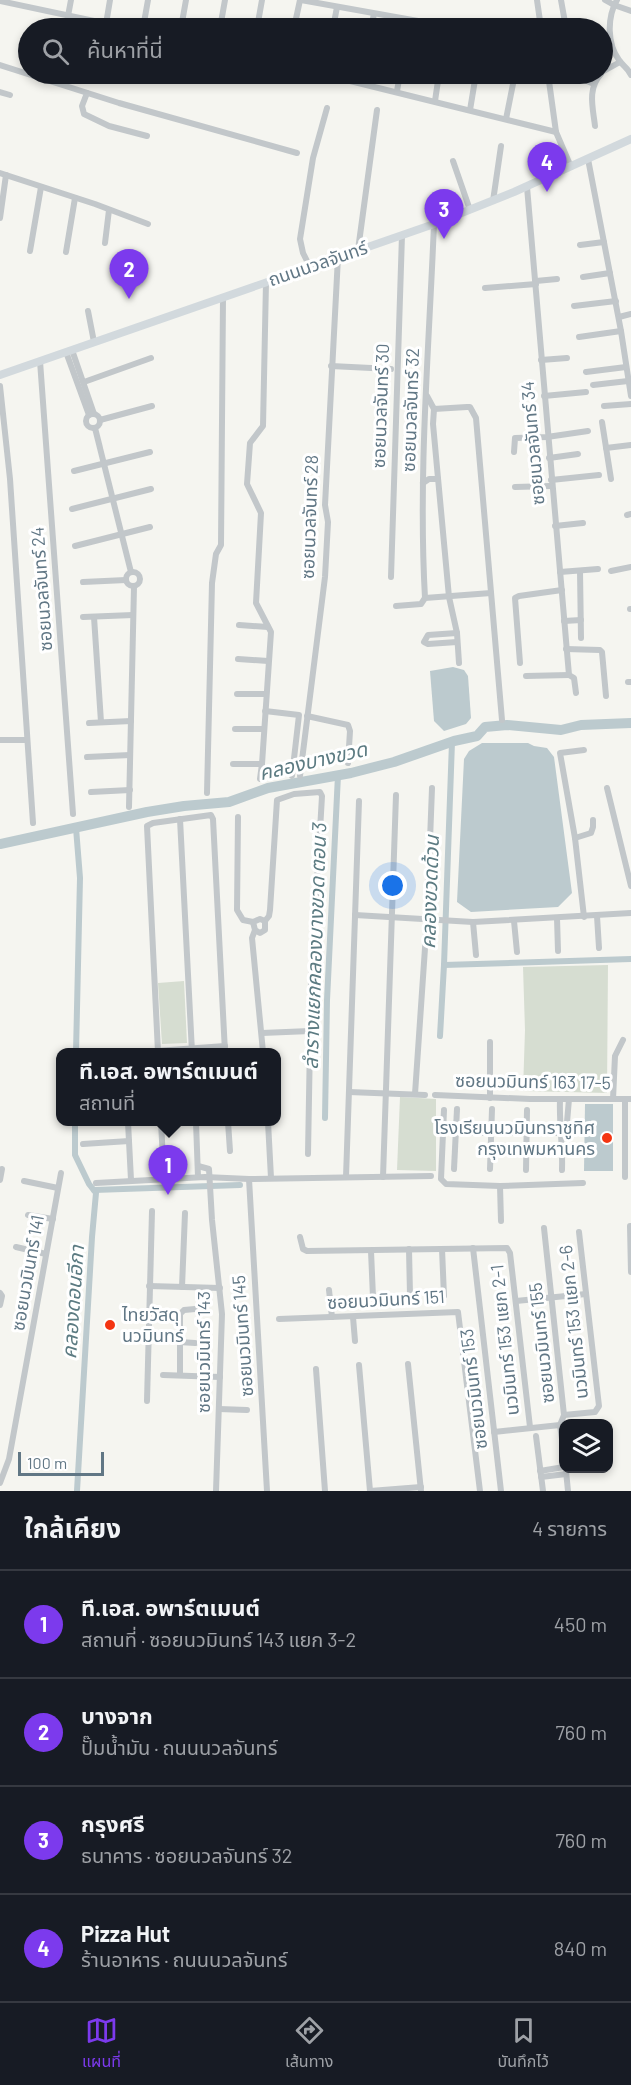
<!DOCTYPE html>
<html lang="th">
<meta charset="utf-8">
<style>
:root{--surface:#171b24;--page:#242831;--text:#f1f3f6;--muted:#9ea1a6;--line:#363941;--accent:#7c3aed}
body{margin:0;font-family:Barlow,"Noto Sans Thai",sans-serif;background:var(--page);color:var(--text)}
.controls{position:absolute;right:18px;bottom:18px;display:grid;overflow:hidden;border-radius:12px;box-shadow:0 3px 9px #0003}
.controls button{width:54px;height:54px;display:grid;place-items:center;padding:0;border:0;border-bottom:2px solid var(--line);background:var(--surface);color:var(--text);font:30px sans-serif}
.scale{position:absolute;left:18px;bottom:15px;width:86px;box-sizing:border-box;padding-left:6px;border:3px solid #617785;border-top:0;font-size:16px;line-height:21px;white-space:nowrap;color:#617785;-webkit-text-stroke:4px #fff;paint-order:stroke}
.you{position:absolute;left:393px;top:886px;width:21px;height:21px;margin:-15px;border:4px solid #fff;border-radius:50%;background:#1a73e8;box-shadow:0 0 0 9px #1a73e833}
.badge{display:grid;place-items:center;width:39px;height:39px;border-radius:50%;background:var(--accent);color:#fff;font-size:20px;font-weight:700}
.pin{position:absolute;translate:-50% -50px;filter:drop-shadow(0 2px 3px #0008)}
.pin::after{content:'';position:absolute;top:32px;width:21px;height:18px;background:inherit;clip-path:polygon(0 0,100% 0,50% 100%)}
.popup{position:absolute;left:56px;top:1048px;width:225px;height:78px;box-sizing:border-box;display:grid;place-content:center;border-radius:12px;background:var(--surface);filter:drop-shadow(0 2px 4px #0005);font-size:20px;white-space:nowrap;color:var(--muted)}
.popup b{font-size:22px;color:var(--text)}
.popup::after{content:'';position:absolute;left:50%;top:100%;margin-left:-12px;border:12px solid transparent;border-top-color:var(--surface)}
.list{margin:0;padding:0;list-style:none}
h2{display:flex;justify-content:space-between;align-items:center;height:78px;margin:0;padding:0 24px;font-size:26px}
h2 small{font-size:20px;font-weight:400;color:var(--muted)}
.list li{display:grid;grid-template-columns:39px 1fr auto;gap:18px;align-items:center;box-sizing:border-box;height:108px;padding:0 24px;border-top:2px solid var(--line)}
.list b{display:block;font-size:22px;white-space:nowrap}
.list p{margin:0;font-size:20px;white-space:nowrap;color:var(--muted)}
.list em{font-size:20px;font-style:normal;color:var(--muted)}
.icon{flex:none;width:33px;height:33px;fill:none;stroke:currentColor;stroke-width:2;stroke-linecap:round;stroke-linejoin:round}
.map{position:relative;flex:none;width:631px;height:1491px;overflow:hidden}
.search{position:absolute;background:var(--surface);box-shadow:0 3px 9px #0003;left:18px;right:18px;top:18px;height:66px;display:flex;align-items:center;gap:15px;box-sizing:border-box;padding:0 21px;border-radius:33px;color:var(--muted);font-size:22px}
.sheet{height:510px;background:var(--surface)}
nav{display:flex;justify-content:space-around;align-items:center;box-sizing:border-box;height:84px;border-top:2px solid var(--line);background:var(--surface);font-size:16px;color:var(--muted)}
nav a{display:grid;justify-items:center;gap:3px}
nav .on{color:var(--accent)}
.map>svg:first-child{display:block}
</style>
<div class="map">
<svg width="631" height="1491" viewBox="0 0 631 1491">
<rect width="100%" height="100%" fill="#f5f5f0"/>
<g fill="#d6ddd1">
<path d="M608,965L607,1093L523,1091L525,1030L523,967Z"/>
<path d="M184,981L187,1043L162,1044L158,983Z"/>
<path d="M400,1097L436,1099V1171L397,1170Z"/>
</g>
<g fill="#bccace">
<path d="M453,667L464,670L468,676L471,718L466,724L444,731L434,721L430,671Z"/>
<path d="M482,743H528L534,746L547,748L554,757L572,893L558,907L471,912L457,902L464,759L469,751Z"/>
<path d="M585,1104H613V1171H584Z"/>
</g>
<g fill="none" stroke-linecap="round" stroke-linejoin="round">
<g stroke="#bccace" stroke-width="6">
<path d="M452,742L444,965L631,959"/>
<path d="M76,828L80,878L76,1052"/>
<path d="M440,1036L444,965"/>
<path d="M325,1118L327,1000L338,775"/>
<path d="M75,1122V1155L89,1184L96,1193L92,1237L77,1491"/>
<path d="M94,1190L240,1185"/>
</g>
<path stroke="#bccace" stroke-width="10" d="M0,844L147,812L184,806L229,802L268,788L351,773L394,762L454,741L477,736L485,727L507,725L561,730L581,725L631,723"/>
<g stroke="#c2c7ca" stroke-width="6">
<path d="M301,0L457,28"/>
<path d="M537,0L541,28"/>
<path d="M561,0L566,28"/>
<path d="M605,0L614,5L631,11"/>
<path d="M617,0C607,17 607,44 619,60C623,66 628,68 631,75"/>
<path d="M0,1L127,28"/>
<path d="M68,16L71,0"/>
<path d="M106,24L110,0"/>
<path d="M143,28L148,0"/>
<path d="M181,28L186,0"/>
<path d="M220,28L225,0"/>
<path d="M257,28L262,0"/>
<path d="M294,28L300,0"/>
<path d="M333,28L337,7"/>
<path d="M371,28L374,14"/>
<path d="M0,65L119,103L297,153"/>
<path d="M602,72L620,62"/>
<path d="M322,74L556,132"/>
<path d="M548,74L556,132L571,167"/>
<path d="M575,74V76L594,84"/>
<path d="M397,91L400,74"/>
<path d="M0,92L10,95"/>
<path d="M87,93L82,106L84,114L109,126L147,136"/>
<path d="M435,101L439,74"/>
<path d="M470,110L476,74"/>
<path d="M506,119L515,74"/>
<path d="M595,126C593,108 587,89 601,74"/>
<path d="M588,159L621,331L631,396"/>
<path d="M453,161L470,210"/>
<path d="M0,173L95,204L148,224"/>
<path d="M527,187L569,675L574,678L576,693"/>
<path d="M493,201L501,146"/>
<path d="M0,218L6,175"/>
<path d="M105,243L109,210"/>
<path d="M580,245L604,242"/>
<path d="M358,250L377,110"/>
<path d="M30,251L41,187"/>
<path d="M66,252L75,198"/>
<path d="M310,267L303,253L300,239L313,158L327,108"/>
<path d="M583,277L610,273"/>
<path d="M536,281L557,279"/>
<path d="M485,288L536,284"/>
<path d="M574,306L616,301"/>
<path d="M88,311L94,342"/>
<path d="M619,317L631,314"/>
<path d="M579,337L621,331"/>
<path d="M72,350L94,414"/>
<path d="M66,352L89,415"/>
<path d="M541,360L567,358"/>
<path d="M40,361L73,814"/>
<path d="M331,366L391,369"/>
<path d="M586,372L626,367"/>
<path d="M84,382L151,358"/>
<path d="M593,385L628,381"/>
<path d="M0,386L10,479L33,823"/>
<path d="M427,396L434,409L467,407H470L476,418L502,720"/>
<path d="M544,396L586,392"/>
<path d="M604,406L631,404"/>
<path d="M434,409L433,424L449,597L457,633L459,663"/>
<circle cx="93" cy="421" r="7"/>
<path d="M100,420L152,406"/>
<path d="M602,422L611,479"/>
<path d="M95,428L131,572"/>
<path d="M606,448L631,445"/>
<path d="M514,452L515,438L547,437L588,431"/>
<path d="M549,458L578,454"/>
<path d="M74,471L150,452"/>
<path d="M551,480L599,475"/>
<path d="M423,483L429,479H438"/>
<path d="M515,487L551,486"/>
<path d="M72,509L151,489"/>
<path d="M627,515L631,514"/>
<path d="M555,526L583,523"/>
<path d="M75,546L150,527"/>
<path d="M580,571L581,638"/>
<path d="M611,571L631,567"/>
<circle cx="133" cy="579" r="7"/>
<path d="M560,572L598,569"/>
<path d="M391,577L402,235"/>
<path d="M83,582L126,580"/>
<path d="M425,598C418,474 429,348 434,224"/>
<path d="M396,606L421,604L425,598L491,593"/>
<path d="M630,609H631"/>
<path d="M83,617L133,615"/>
<path d="M94,617L101,722"/>
<path d="M564,621L581,620"/>
<path d="M239,625L268,627"/>
<path d="M457,633L428,635L424,642L428,644L457,642"/>
<path d="M566,649L600,650L602,652L606,696"/>
<path d="M238,659L268,661"/>
<path d="M520,663L515,598L519,596L562,590"/>
<path d="M526,676L569,675"/>
<path d="M628,682H631"/>
<path d="M237,694H265"/>
<path d="M265,711L299,715L292,776"/>
<path d="M307,716L348,725L350,731L348,763"/>
<path d="M89,723L131,721"/>
<path d="M235,729H264"/>
<path d="M0,740H26"/>
<path d="M87,757L130,755"/>
<path d="M233,764H262L271,632L256,603L261,513L247,484L250,443L263,426L266,282"/>
<path d="M300,776L325,577L328,522L325,505L338,257"/>
<path d="M260,779L262,764"/>
<path d="M607,788L631,886"/>
<path d="M91,792L130,790"/>
<path d="M207,793L212,583L216,554L221,545L223,297"/>
<path d="M129,807L134,587"/>
<path d="M238,817L237,910L243,920L253,922"/>
<path d="M180,819L192,1052"/>
<path d="M575,838L591,833L593,827V820"/>
<path d="M355,915L473,922L631,913"/>
<path d="M597,916L599,948"/>
<path d="M584,917L575,838L560,753L584,750"/>
<path d="M557,918L558,951"/>
<path d="M265,921L269,916L270,910L277,800L294,794L320,792L322,796L311,985L308,1154"/>
<path d="M514,921L517,952"/>
<path d="M473,922L476,955"/>
<path d="M255,930L260,933L265,930V921L260,919L253,922L255,930L252,938L263,1052"/>
<path d="M262,1033L310,1031"/>
<path d="M490,1042V1098"/>
<path d="M143,1052L225,1046"/>
<path d="M158,1052L147,826L153,823L211,815L213,819L225,1052"/>
<path d="M349,1092L425,1095"/>
<path d="M415,1094L427,919L432,788"/>
<path d="M435,1095L530,1099H631"/>
<path d="M560,1099C559,1124 563,1146 562,1170"/>
<path d="M613,1099L615,1056L623,1040"/>
<path d="M444,1110L441,1179L446,1184L500,1186L583,1183"/>
<path d="M128,1122L131,1180"/>
<path d="M161,1122L164,1178"/>
<path d="M196,1122L198,1177"/>
<path d="M228,1122L230,1151"/>
<path d="M268,1122L271,1178"/>
<path d="M456,1133H567"/>
<path d="M566,1134L569,1099"/>
<path d="M83,1144L129,1141"/>
<path d="M198,1166L209,1169L212,1220L222,1314L216,1491"/>
<path d="M454,1169L457,1109"/>
<path d="M490,1169L492,1109"/>
<path d="M526,1170L527,1110"/>
<path d="M346,1177L359,801"/>
<path d="M383,1177L396,795"/>
<path d="M625,1177V1099"/>
<path d="M249,1179L267,1491"/>
<path d="M0,1180L2,1169"/>
<path d="M24,1181L58,1188"/>
<path d="M96,1183L205,1177L249,1179L431,1176"/>
<path d="M500,1186L501,1221"/>
<path d="M28,1215L53,1219"/>
<path d="M630,1226L631,1272"/>
<path d="M544,1228L564,1415L560,1425L564,1453"/>
<path d="M300,1237L303,1249L307,1251L507,1248L510,1253L530,1427"/>
<path d="M16,1247L46,1254"/>
<path d="M473,1248L501,1491"/>
<path d="M409,1249L410,1295"/>
<path d="M442,1249L444,1296"/>
<path d="M371,1251L373,1297"/>
<path d="M149,1286L220,1288"/>
<path d="M182,1287L185,1213"/>
<path d="M329,1290L332,1317"/>
<path d="M0,1293L2,1296L0,1305"/>
<path d="M516,1301L586,1294"/>
<path d="M353,1317L355,1341"/>
<path d="M279,1319L458,1312L480,1491"/>
<path d="M179,1342L195,1343"/>
<path d="M408,1364L421,1491"/>
<path d="M359,1365L370,1491"/>
<path d="M316,1369L325,1491"/>
<path d="M163,1375L220,1377"/>
<path d="M180,1375V1314L184,1310L195,1309"/>
<path d="M147,1401L152,1211"/>
<path d="M219,1409L247,1410"/>
<path d="M564,1415L595,1412L599,1406L579,1232"/>
<path d="M494,1432L560,1425"/>
<path d="M536,1436L543,1491"/>
<path d="M540,1471L564,1467"/>
<path d="M566,1471L568,1491"/>
<path d="M541,1477L566,1474"/>
<path d="M0,1483L9,1459L61,1173"/>
<path d="M370,1491L421,1487"/>
</g>
<path stroke="#d2d9dd" stroke-width="8" d="M0,375L434,224L514,192L631,139"/>
</g>
<g fill="#f43512" stroke="#fff" stroke-width="2">
<circle cx="607" cy="1138" r="6"/>
<circle cx="110" cy="1325" r="6"/>
</g>
<g text-anchor="middle" stroke-width="6" stroke-linejoin="round" paint-order="stroke">
<g font-size="18" fill="#617785" stroke="#fff">
<text transform="translate(318 264) rotate(-19)" y="6">ถนนนวลจันทร์</text>
<text transform="translate(381 406) rotate(-88)" y="6">ซอยนวลจันทร์ 30</text>
<text transform="translate(411 410) rotate(-88)" y="6">ซอยนวลจันทร์ 32</text>
<text transform="translate(533 443) rotate(-95)" y="6">ซอยนวลจันทร์ 34</text>
<text transform="translate(310 517) rotate(-88)" y="6">ซอยนวลจันทร์ 28</text>
<text transform="translate(42 589) rotate(-94)" y="6">ซอยนวลจันทร์ 24</text>
<text transform="translate(533 1082) rotate(1)" y="6">ซอยนวมินทร์ 163 17-5</text>
<text transform="translate(28 1273) rotate(-80)" y="6">ซอยนวมินทร์ 141</text>
<text transform="translate(386 1300) rotate(-3)" y="6">ซอยนวมินทร์ 151</text>
<text transform="translate(574 1322) rotate(-96)" y="6">นวมินทร์ 153 แยก 2-6</text>
<text transform="translate(243 1336) rotate(-94)" y="6">ซอยนวมินทร์ 145</text>
<text transform="translate(505 1340) rotate(-96)" y="6">นวมินทร์ 153 แยก 2-1</text>
<text transform="translate(542 1343) rotate(-96)" y="6">ซอยนวมินทร์ 155</text>
<text transform="translate(204 1352) rotate(-90)" y="6">ซอยนวมินทร์ 143</text>
<text transform="translate(474 1389) rotate(-97)" y="6">ซอยนวมินทร์ 153</text>
</g>
<g font-size="18" fill="#617785" stroke="#fff" text-anchor="end">
<text x="595" y="1134">โรงเรียนนวมินทราชูทิศ<tspan x="595" dy="21">กรุงเทพมหานคร</tspan></text>
<text x="122" y="1321" text-anchor="start">ไทยวัสดุ<tspan x="122" dy="21">นวมินทร์</tspan></text>
</g>
<g font-size="20" font-style="italic" fill="#5c7b82" stroke="#fff">
<text transform="translate(313 761) rotate(-13)" y="7">คลองบางขวด</text>
<text transform="translate(430 892) rotate(-88)" y="7">คลองขวดด้วน</text>
<text transform="translate(315 946) rotate(-88)" y="7">ลำรางแยกคลองบางขวด ตอน 3</text>
<text transform="translate(73 1302) rotate(-86)" y="7">คลองดอนอีกา</text>
</g>
</g>
</svg>
<div class="controls">
<button><svg class="icon" aria-label="layers" viewBox="0 0 24 24"><path d="M12 4l9 5-9 5-9-5zM3 14l9 5 9-5"/></svg></button>
</div>
<div class="scale">100 m</div>
<div class="you"></div>
<div class="pin badge" style="left:168px;top:1195px">1</div>
<div class="popup"><b>ที.เอส. อพาร์ตเมนต์</b>สถานที่</div>
<div class="pin badge" style="left:129px;top:299px">2</div>
<div class="pin badge" style="left:444px;top:239px">3</div>
<div class="pin badge" style="left:547px;top:192px">4</div>
<div class="search"><svg class="icon" aria-label="search" viewBox="0 0 24 24"><circle cx="10" cy="10" r="6"/><path d="M15 15l6 6"/></svg>ค้นหาที่นี่</div>
</div>
<section class="sheet">
<h2>ใกล้เคียง<small>4 รายการ</small></h2>
<ul class="list">
<li><span class="badge">1</span><div><b>ที.เอส. อพาร์ตเมนต์</b><p>สถานที่ · ซอยนวมินทร์ 143 แยก 3-2</p></div><em>450 m</em></li>
<li><span class="badge">2</span><div><b>บางจาก</b><p>ปั๊มน้ำมัน · ถนนนวลจันทร์</p></div><em>760 m</em></li>
<li><span class="badge">3</span><div><b>กรุงศรี</b><p>ธนาคาร · ซอยนวลจันทร์ 32</p></div><em>760 m</em></li>
<li><span class="badge">4</span><div><b>Pizza Hut</b><p>ร้านอาหาร · ถนนนวลจันทร์</p></div><em>840 m</em></li>
</ul>
</section>
<nav>
<a class="on"><svg class="icon" aria-label="map" viewBox="0 0 24 24"><path d="M3 6l6-2 6 2 6-2v14l-6 2-6-2-6 2zM9 4v14M15 6v14"/></svg>แผนที่</a>
<a><svg class="icon" aria-label="directions" viewBox="0 0 24 24"><path d="M12 3l9 9-9 9-9-9zM9 14v-3h6M13 9l2 2-2 2"/></svg>เส้นทาง</a>
<a><svg class="icon" aria-label="saved" viewBox="0 0 24 24"><path d="M7 4h10v16l-5-4-5 4z"/></svg>บันทึกไว้</a>
</nav>
